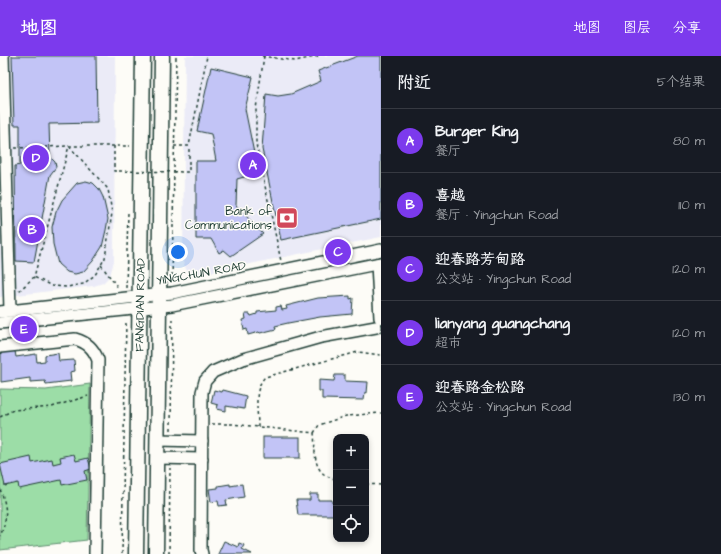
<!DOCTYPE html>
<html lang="zh">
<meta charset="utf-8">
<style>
:root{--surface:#171b24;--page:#242831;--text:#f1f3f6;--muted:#9ea1a6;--line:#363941;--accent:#7c3aed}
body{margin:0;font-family:"Architects Daughter","LXGW WenKai TC",sans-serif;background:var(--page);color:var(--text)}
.controls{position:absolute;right:12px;bottom:12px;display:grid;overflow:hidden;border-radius:8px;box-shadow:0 2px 6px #0003}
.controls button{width:36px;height:36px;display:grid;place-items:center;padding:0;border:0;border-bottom:1px solid var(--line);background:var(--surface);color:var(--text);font:20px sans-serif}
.you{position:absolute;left:178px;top:196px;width:14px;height:14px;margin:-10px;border:3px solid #fff;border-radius:50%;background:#1a73e8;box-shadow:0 0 0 6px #1a73e833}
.badge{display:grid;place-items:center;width:26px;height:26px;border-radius:50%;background:var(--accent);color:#fff;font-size:13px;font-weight:700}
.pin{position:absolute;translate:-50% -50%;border:2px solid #fff;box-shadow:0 1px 4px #0006}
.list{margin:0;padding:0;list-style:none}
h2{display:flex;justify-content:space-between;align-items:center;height:52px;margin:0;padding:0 16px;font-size:17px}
h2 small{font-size:13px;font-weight:400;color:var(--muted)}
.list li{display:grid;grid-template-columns:26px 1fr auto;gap:12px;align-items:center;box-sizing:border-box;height:64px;padding:0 16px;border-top:1px solid var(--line)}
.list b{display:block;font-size:15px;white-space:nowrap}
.list p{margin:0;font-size:13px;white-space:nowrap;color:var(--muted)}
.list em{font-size:13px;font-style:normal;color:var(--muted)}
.icon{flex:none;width:22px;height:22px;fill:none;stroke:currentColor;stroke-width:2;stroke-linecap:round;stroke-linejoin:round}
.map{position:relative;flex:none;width:381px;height:498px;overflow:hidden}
header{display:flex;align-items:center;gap:24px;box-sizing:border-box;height:56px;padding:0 20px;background:var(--accent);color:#fff}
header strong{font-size:19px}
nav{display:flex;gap:22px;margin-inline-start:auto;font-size:14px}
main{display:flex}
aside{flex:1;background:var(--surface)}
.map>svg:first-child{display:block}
</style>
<header>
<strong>地图</strong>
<nav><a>地图</a><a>图层</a><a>分享</a></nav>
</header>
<main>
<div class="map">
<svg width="381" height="498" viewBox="0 0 381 498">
<rect width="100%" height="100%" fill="#fdfcf7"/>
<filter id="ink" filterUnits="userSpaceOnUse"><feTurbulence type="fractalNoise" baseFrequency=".025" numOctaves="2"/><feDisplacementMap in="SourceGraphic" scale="8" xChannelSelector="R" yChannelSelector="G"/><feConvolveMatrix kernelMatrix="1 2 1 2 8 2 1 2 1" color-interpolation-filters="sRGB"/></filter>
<g filter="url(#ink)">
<g fill="#ebebf7">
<path d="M0,0H115L114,205L110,220L103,227L94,230L0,241Z"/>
<path d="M185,0H381V181L197,219L187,215L183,206Z"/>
</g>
<path fill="#9cdda7" stroke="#5e8d6e" d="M90,328L87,484L0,494V333L46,334Z"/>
<g fill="#c2c4f6" stroke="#1f3d34">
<path d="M12,0H96L97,67L49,68L50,101L55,106L56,111L50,119L34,206L16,205L15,110L20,109V69H14Z"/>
<path d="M358,0H381V163L281,184L262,93L266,38L278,40L291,38L321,25L318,15Z"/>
<path d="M211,11L253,21L245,53L258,117L237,123L236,149L263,178L231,200L224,194L219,197L211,183H196V105H216L211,78L197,75Z"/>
<path d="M86,125L93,127L99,133L103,141L108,163L106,174L102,191L93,205L83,216L75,218L67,216L58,208L53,188L52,171L56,156L62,144L77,127Z"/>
<path d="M350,240V243L353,242L352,258L320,261L288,267L275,270L276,273L260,277L259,276L248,279L247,273L244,274L242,264L246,263L245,258H250L251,260L257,258V256L276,254V251L281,250L282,254L287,253L286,250L318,242Z"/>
<path d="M15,295L16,301L36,298L37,306L45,305V299L58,297L59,305L74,304L75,315L70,316L71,325L46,328L45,325L30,326V322L1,326V296Z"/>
<path d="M335,319H345V325L368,326L367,337L365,336L364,344L322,343V335H319V324L334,325Z"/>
<path d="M214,334L222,336L223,334L246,340L244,353L226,350V355L217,353L218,349L211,347Z"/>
<rect x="263" y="381" width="37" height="21"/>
<path d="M74,398L76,405L88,402L91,413L85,415L87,424L62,429L61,424L19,433L18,427L5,430L0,408L31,401L32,407L52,403L53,408L61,406L60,401Z"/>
<path d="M230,428V430L242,428L244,441L226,444L227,449L219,450L218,445L211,446L209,433L218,432V430Z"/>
<path d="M310,438H318V444H332V447H336V462L335,459H298L296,444H310Z"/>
<path d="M224,485L238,491L239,487L244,489L242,493L252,498H218Z"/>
</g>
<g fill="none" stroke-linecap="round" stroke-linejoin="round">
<g stroke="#1f3d34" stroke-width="14">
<g id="minor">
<path d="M3,0L10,255"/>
<path d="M377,208L380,262"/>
<path d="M0,256L172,237L381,194"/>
<path d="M0,267L172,249L381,207"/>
<path d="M0,291L75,283C88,287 93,292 98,304L95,498"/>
<path d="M158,384L202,385"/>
<path d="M157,402L202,403"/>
<path d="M202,498L201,494L202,336L205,325L213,316L243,303L321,281L376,271"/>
</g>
</g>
<g stroke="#1f3d34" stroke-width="17">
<g id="major">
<path d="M136,498L143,0"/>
<path d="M156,498L162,0"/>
</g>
</g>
<g stroke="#1f3d34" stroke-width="1.5" stroke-dasharray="3 3" stroke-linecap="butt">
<path d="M262,0L295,5L319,0"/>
<path d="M264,0L256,53V88L281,205"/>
<path d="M174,90H189L207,0"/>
<path d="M15,92L69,90L108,133L112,157L105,202L95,219L83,228L67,231L52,230L34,221"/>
<path d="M101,209L119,233"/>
<path d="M172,226L176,0"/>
<path d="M126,232L128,156"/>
<path d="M19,235L34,221L69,90H130"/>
<path d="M0,361L13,354L52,351L88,340"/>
<path d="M212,368H232L314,377C316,398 311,418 336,423"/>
<path d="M258,371C258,355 253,333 265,321L358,296L381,299"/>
<path d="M171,374L172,260"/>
<path d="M314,377L319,369L346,360L381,357"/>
<path d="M366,428L381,429"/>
<path d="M0,433C7,450 8,463 0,480"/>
<path d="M122,498L126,264"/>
<path d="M169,498L170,412"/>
</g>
<use href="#minor" stroke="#fdfcf7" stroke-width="11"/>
<use href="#major" stroke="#fdfcf7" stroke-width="14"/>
<path stroke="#1f3d34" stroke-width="1.5" stroke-dasharray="3 3" stroke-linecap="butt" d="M114,90V115L189,116V90"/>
</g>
</g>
<defs>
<g id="bank-square" transform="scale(1.15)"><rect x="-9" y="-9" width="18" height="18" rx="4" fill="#d1495b" stroke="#fdfcf7"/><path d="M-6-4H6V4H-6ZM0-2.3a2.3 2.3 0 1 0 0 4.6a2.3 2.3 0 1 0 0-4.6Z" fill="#fff"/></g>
</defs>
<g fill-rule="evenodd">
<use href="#bank-square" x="287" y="162"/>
</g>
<g text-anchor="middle" stroke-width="3" stroke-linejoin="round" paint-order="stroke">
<g font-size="12" fill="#1f3d34" stroke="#fdfcf7" text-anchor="end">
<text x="272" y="159">Bank of<tspan x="272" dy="14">Communications</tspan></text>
</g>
<g font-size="12" fill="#1f3d34" stroke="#fdfcf7">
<text transform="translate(201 217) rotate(-10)" y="4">YINGCHUN ROAD</text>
<text transform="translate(140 249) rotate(-89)" y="4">FANGDIAN ROAD</text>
</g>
</g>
</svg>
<div class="controls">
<button>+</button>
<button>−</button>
<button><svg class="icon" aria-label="locate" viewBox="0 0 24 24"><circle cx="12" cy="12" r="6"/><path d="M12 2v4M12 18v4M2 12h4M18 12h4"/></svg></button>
</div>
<div class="you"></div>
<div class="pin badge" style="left:253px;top:109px">A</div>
<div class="pin badge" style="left:32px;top:174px">B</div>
<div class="pin badge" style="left:338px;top:196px">C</div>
<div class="pin badge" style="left:36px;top:102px">D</div>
<div class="pin badge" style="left:24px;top:273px">E</div>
</div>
<aside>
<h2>附近<small>5个结果</small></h2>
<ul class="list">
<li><span class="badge">A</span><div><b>Burger King</b><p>餐厅</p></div><em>80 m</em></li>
<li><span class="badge">B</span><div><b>喜越</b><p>餐厅 · Yingchun Road</p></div><em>110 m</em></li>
<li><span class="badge">C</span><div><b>迎春路芳甸路</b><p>公交站 · Yingchun Road</p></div><em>120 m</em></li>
<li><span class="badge">D</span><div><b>lianyang guangchang</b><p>超市</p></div><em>120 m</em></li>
<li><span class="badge">E</span><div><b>迎春路金松路</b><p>公交站 · Yingchun Road</p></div><em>130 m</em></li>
</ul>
</aside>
</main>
